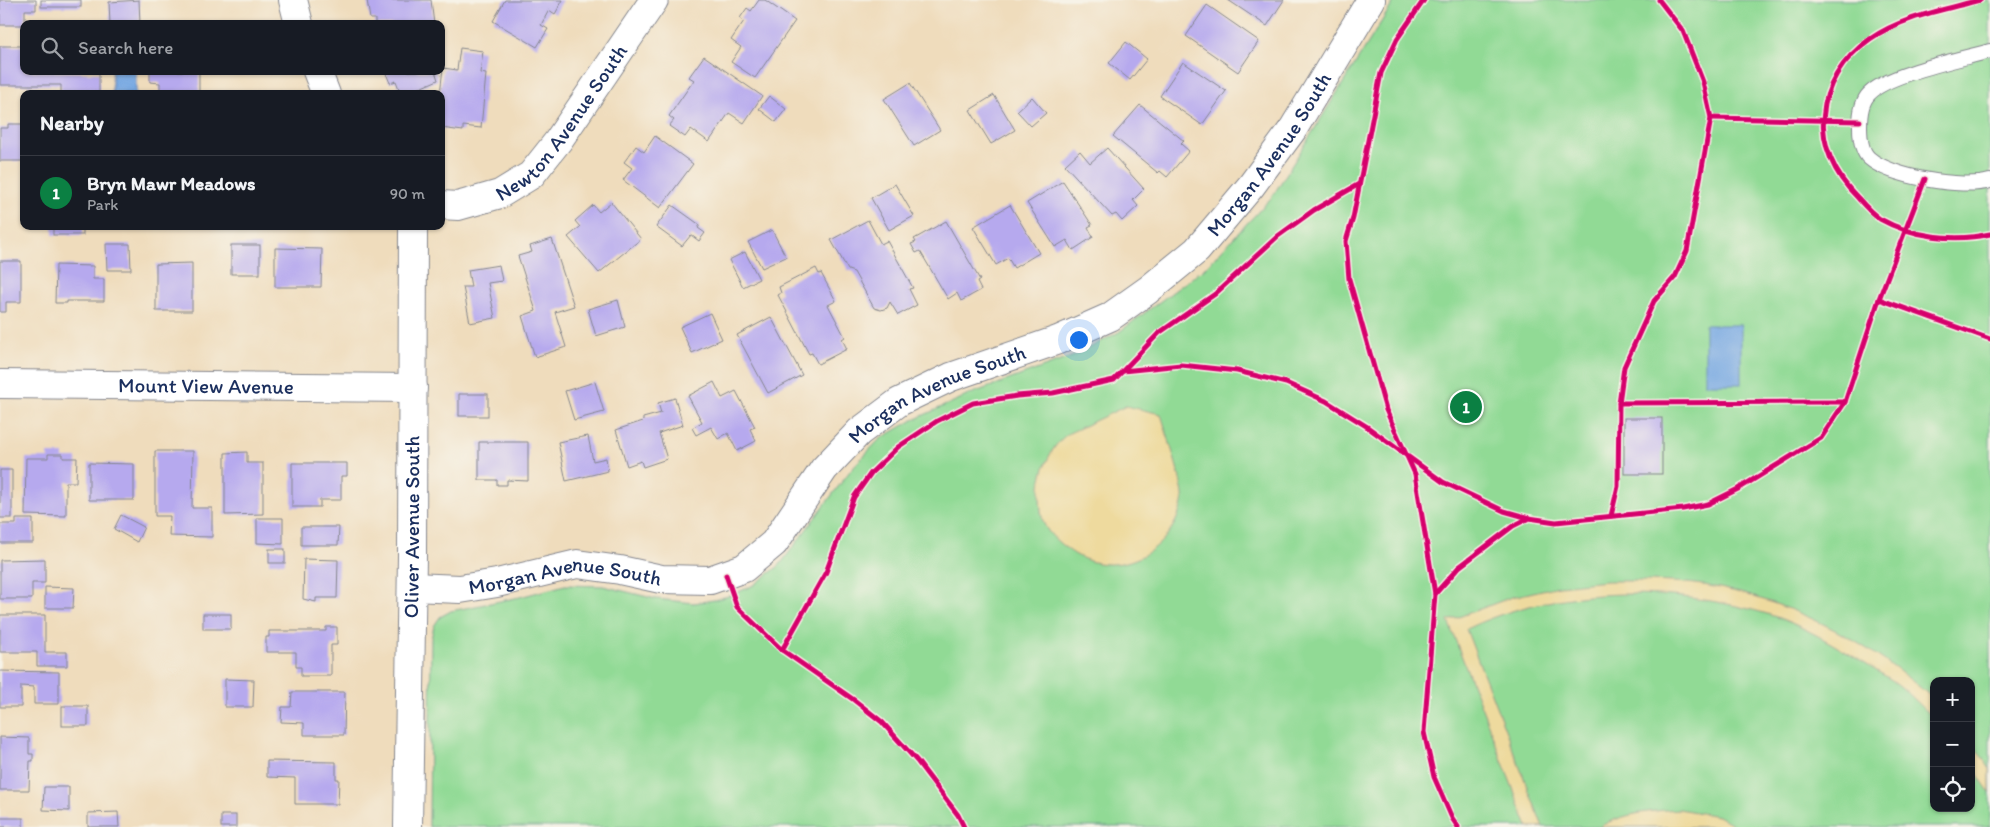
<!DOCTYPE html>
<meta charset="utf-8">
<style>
:root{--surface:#171b24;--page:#242831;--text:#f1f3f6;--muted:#9ea1a6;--line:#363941;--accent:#0b8043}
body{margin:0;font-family:Itim,sans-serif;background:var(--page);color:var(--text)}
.controls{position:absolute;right:15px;bottom:15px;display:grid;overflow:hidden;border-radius:10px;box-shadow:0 1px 4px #0004}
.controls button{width:45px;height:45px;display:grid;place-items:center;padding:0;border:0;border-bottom:1px solid var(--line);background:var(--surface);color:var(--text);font:25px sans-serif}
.you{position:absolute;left:1078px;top:339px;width:18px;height:18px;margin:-12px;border:4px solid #fff;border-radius:50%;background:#1a73e8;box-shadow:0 0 0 8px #1a73e833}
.badge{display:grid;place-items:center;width:32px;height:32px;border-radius:50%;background:var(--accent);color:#fff;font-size:16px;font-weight:700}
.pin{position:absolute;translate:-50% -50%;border:2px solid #fff;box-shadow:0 1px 5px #0006}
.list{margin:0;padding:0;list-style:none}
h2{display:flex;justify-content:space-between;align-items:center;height:65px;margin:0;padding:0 20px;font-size:21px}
h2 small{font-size:16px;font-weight:400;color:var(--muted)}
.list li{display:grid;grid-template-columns:32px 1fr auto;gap:15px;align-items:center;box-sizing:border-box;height:75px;padding:0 20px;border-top:1px solid var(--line)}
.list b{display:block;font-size:19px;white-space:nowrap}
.list p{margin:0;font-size:16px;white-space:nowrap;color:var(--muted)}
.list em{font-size:16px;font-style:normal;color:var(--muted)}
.icon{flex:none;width:28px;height:28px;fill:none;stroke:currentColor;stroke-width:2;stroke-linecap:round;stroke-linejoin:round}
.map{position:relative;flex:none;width:1990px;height:827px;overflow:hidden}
.search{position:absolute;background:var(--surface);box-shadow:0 1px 4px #0004;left:20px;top:20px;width:425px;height:55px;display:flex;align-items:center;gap:12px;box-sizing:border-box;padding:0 18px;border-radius:10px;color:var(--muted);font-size:19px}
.panel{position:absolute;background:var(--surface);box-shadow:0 1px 4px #0004;left:20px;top:90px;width:425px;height:140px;border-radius:10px}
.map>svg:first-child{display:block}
</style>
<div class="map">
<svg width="1990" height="827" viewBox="0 0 1990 827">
<rect width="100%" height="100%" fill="#f7f3e8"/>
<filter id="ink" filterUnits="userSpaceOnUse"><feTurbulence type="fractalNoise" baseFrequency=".02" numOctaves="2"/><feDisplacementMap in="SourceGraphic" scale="10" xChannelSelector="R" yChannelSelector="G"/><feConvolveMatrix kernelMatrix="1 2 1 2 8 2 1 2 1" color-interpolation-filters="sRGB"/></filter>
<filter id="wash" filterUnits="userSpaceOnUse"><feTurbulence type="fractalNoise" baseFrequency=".0096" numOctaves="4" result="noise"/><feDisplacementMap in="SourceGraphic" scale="20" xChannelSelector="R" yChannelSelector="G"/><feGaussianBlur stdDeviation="1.12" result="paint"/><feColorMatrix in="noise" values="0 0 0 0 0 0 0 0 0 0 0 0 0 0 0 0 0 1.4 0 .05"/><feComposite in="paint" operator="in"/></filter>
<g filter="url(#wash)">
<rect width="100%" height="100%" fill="#efdcbc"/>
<path fill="#91da95" stroke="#56847a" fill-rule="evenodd" d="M1395,0H1990V827H429L431,639L434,626L440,617L451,611L520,597L565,585L603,586L656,599L694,603L714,600L732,595L754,585L779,566L853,467L880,439L913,420L973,393L1074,356L1119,332L1205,268L1272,197ZM1934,681H1971V808H1934Z"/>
<g fill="#eeda9e" stroke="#84847e">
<path d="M1126,406L1161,414C1165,428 1185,489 1183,498C1174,554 1112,585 1066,548C1059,543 1049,534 1045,526C1040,516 1040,500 1040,489C1040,472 1051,447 1065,436C1069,432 1077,430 1082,427C1097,420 1111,413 1126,406Z"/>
<path d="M1606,581C1643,581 1683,580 1720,588C1805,607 1868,643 1934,699V718C1923,708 1912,696 1901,687C1892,679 1881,674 1872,668C1838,647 1802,624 1764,613C1668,586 1557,585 1466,629L1543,827H1528L1448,621L1512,597L1559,586Z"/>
<path d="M1971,741L1990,769V793L1971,765Z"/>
<path d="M1679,809L1718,816L1737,827H1599C1624,813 1651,811 1679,809Z"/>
</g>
<g fill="#77a8e2" stroke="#496ca0">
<rect x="112" y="71" width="24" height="23"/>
<rect x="1705" y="325" width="36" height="59"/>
</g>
<g id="blocks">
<g fill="#b6a9ee">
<path d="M0,0H36V10H25V24L24,25H0Z"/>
<rect x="41" y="0" width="40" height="7"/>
<path d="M139,0L140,24H110L109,2Z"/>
<path d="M367,0H431L434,24H375V19H370Z"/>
<path d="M505,0H563L555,14L549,10L541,25L548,29L537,47L493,21Z"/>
<path d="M759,0H765L795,21L755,78L731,62L741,47L731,40L744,21L740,18L747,8L751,11Z"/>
<path d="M1228,0H1284L1267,26Z"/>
<path d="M1207,5L1259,41L1238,72L1186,36Z"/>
<path d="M1126,42L1147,59L1130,80L1109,63Z"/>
<path d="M0,46H24V71L99,73V94H61V85H0Z"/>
<path d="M460,48L483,51L480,73L486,74L481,128L463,126V131L441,128V94H440L443,68L457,70Z"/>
<path d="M704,56L762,96L744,123L729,113L709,142L691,129L685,137L669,126L674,120L669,116L694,80L689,77Z"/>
<path d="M1183,62L1226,91L1202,125L1160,96Z"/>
<path d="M150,71H199V94H160V83L150,82Z"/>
<path d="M385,71H435L438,80L406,94H401L396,81L390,83Z"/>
<path d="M910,83L940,130L914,146L884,99Z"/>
<path d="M994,95L1015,130L991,144L970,110Z"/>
<path d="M769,96L786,109L776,122L759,109Z"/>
<path d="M1032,97L1046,113L1031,126L1017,111Z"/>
<path d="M1140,105L1184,141L1181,144L1189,151L1167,177L1160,171L1158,173L1113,136Z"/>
<path d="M8,124H24V161H0V128H8Z"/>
<path d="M655,136L693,164L660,208L623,180L632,168L624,162L636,146L644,152Z"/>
<path d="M1107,148L1144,189L1133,200L1138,206L1122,221L1116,214L1112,216L1065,165L1080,151L1090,163Z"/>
<path d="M1063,181L1092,225L1088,227L1093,237L1073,250L1067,240L1055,247L1027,203Z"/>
<path d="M895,184L914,216L889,230L871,198Z"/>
<path d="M611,202L641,239L599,273L568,237L580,227L575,221L593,205L599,212Z"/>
<path d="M672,205L700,225L698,228L705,233L699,241L691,235L682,246L656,227Z"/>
<path d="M1010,205L1039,253L1014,268L1008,258L996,265L973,227Z"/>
<path d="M868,220L881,244L887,241L913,288L909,289L917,305L898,315L890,302L887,308L881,310L874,308L854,272L848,270L831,240Z"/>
<path d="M946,221L980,280L977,282L981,290L961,301L957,293L948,299L920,251L916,253L911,244L916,242L914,239Z"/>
<rect x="53" y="226" width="30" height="9"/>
<path d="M772,230L786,257L762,268L748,242Z"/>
<path d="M552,239L574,306L555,312L566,347L535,357L522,316L536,311L518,256L532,252L530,246Z"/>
<path d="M106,244H130L131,270H107Z"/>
<rect x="231" y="245" width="29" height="29"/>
<path d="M275,248L322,249L321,287H275Z"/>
<path d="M745,252L759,279L743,287L729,260Z"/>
<path d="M0,261H21V302H6V312H0Z"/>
<path d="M192,263V311H156V264Z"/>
<path d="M56,265L93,266V279H104V301H67V303H55Z"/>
<path d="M499,265L502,281L488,283L495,318L470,323L463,287H471L468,270Z"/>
<path d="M816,268L819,274L821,273L836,301L828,305L845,337L842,339L847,349L818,364L812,353L809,354L778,295L781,293L779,287Z"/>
<path d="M618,300L625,327L596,336L588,309Z"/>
<path d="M710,313L722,339L692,353L680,327Z"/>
<path d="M771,317L802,375L768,393L737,335Z"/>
<path d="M595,382L604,412L574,420L565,391Z"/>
<path d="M714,382L722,398L736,391L755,427L750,429L756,441L737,451L728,433L718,439L711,427L696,435L692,428L702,422L688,396Z"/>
<rect x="459" y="394" width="29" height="22"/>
<path d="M675,398L683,425L659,433L667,459L643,467L641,461L627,466L616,430L643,421V418L661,413L658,403Z"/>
<rect x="1624" y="418" width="38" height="56"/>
<path d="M588,436L593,461L606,458L608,471L566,481L558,442Z"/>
<path d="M479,442H528V481L507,480V485H497V480H479Z"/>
<path d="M155,451H193L192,508H212V537L169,536L170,516H155Z"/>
<path d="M247,452V463H263V514L225,515V453Z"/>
<path d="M48,454H63V458H77L76,482H66V516L25,515L26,458H48Z"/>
<path d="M89,463L134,464V500H89Z"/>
<path d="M292,463H347V476H341V500H320V507H292Z"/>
<rect x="0" y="470" width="12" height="48"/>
<path d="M121,515L144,527L137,542L114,529Z"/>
<path d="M257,518H283V544L257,543Z"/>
<path d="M16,519H33V543H0V524H16Z"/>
<path d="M301,527H339L338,545H301Z"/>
<rect x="269" y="549" width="16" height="14"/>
<path d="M45,559V583H32V599H0V560Z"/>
<path d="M304,559L338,560L337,598H316V602L303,599Z"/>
<path d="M45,587L74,588L73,608H45Z"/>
<rect x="203" y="614" width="28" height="15"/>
<path d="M0,615H45V652H67V666H37V652H0Z"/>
<path d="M326,627H337V645H331V676H301V667H296V652H266V637H269V631H326Z"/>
<path d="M0,671L59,672V704H34V687L21,686V707H0Z"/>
<path d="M225,679L254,680L253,707H225Z"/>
<path d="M292,692H345L344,735H304V723L281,722L282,707H291Z"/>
<rect x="62" y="706" width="26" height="20"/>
<path d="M0,737L29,738V754H33V761H30L29,790H0Z"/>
<path d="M267,761L336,762V779H339L338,804H295V778L267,777Z"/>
<path d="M44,787H69V811L43,810Z"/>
<path d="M118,812L119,827H88V813Z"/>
<rect x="221" y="815" width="15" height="12"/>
<rect x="0" y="818" width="23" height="9"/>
</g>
</g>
</g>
<g filter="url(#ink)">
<use href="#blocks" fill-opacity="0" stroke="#85868d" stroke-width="1"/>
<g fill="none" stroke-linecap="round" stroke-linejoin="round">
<g stroke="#85868d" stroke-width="16">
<path id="lane" d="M1990,51C1962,59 1887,74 1869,94C1861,102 1860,116 1860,126C1860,136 1861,151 1869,158C1890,177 1963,189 1990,181"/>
</g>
<g stroke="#85868d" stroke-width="30">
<g id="street">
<path d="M293,0L299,24"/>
<path d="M317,71L326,94"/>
<path id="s1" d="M441,205L458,206L500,194L531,175L558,141L654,0"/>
<path id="s2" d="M0,384L413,388"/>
<path id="s3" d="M412,587L460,589L497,583L577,564L620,570L661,579L710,580L744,568L774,543L824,469L859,432L899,402L951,377L1058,340L1110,317L1148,290L1197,250L1251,186L1293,129L1371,0"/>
<path id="s4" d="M408,827L412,556L413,226"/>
</g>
</g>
<use href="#lane" stroke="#fff" stroke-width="14"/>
<use href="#street" stroke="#fff" stroke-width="28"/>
<g stroke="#f7f3e8" stroke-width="8">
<g id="cycleway">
<path d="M1424,0L1397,39L1381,73L1353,218L1346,241L1349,279L1386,410L1415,474L1435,594L1424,732L1434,777L1452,818L1458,827"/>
<path d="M1980,0C1943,10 1901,17 1870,39C1812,80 1808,149 1858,198C1864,205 1872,214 1880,219C1912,237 1955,242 1990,234"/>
<path d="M1711,118L1860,121"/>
<path d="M1879,299L1990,339"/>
<path d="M1123,371L1181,365L1237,371L1286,383L1326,401L1366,426L1443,482L1504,511L1529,518L1556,522L1683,509L1708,504L1738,489L1821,438L1845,402L1879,299L1925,179"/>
<path d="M1619,403L1845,402"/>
<path d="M1611,516L1618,486L1619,403L1624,367L1654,301L1675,277L1687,251L1711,118L1703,82L1683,31L1659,0"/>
<path d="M726,575L737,607L782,650L854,700L882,722L917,761L958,815L964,827"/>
<path d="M1435,594L1459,567L1513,526L1529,518"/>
<path d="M782,650L826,572L854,497L871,473L898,447L937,421L973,403L1017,396L1053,393L1114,380L1159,333L1215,294L1278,236L1314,210L1359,184"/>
</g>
</g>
<use href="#cycleway" stroke="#d6006c" stroke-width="5"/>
</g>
</g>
<g text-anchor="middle" stroke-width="4.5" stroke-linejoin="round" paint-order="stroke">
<g font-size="21" fill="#1b2f5e" stroke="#f7f3e8">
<text dy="7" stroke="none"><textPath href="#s1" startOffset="156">Newton Avenue South</textPath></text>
<text dy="7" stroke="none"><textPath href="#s3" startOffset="1025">Morgan Avenue South</textPath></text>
<text dy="7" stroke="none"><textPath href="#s2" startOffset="206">Mount View Avenue</textPath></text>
<text dy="7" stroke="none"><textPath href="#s3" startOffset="605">Morgan Avenue South</textPath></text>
<text dy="7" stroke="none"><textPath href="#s4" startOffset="300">Oliver Avenue South</textPath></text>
<text dy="7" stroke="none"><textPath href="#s3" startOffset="155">Morgan Avenue South</textPath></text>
</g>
</g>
</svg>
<div class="controls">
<button>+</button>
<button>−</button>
<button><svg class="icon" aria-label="locate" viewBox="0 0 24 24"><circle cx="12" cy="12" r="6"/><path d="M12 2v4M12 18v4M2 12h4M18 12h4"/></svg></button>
</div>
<div class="you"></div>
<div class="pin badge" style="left:1466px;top:407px">1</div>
<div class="search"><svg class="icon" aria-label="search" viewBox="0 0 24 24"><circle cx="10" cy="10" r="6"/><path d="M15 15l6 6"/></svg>Search here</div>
<section class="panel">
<h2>Nearby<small></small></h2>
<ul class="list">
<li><span class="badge">1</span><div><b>Bryn Mawr Meadows</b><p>Park</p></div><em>90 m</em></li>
</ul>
</section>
</div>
